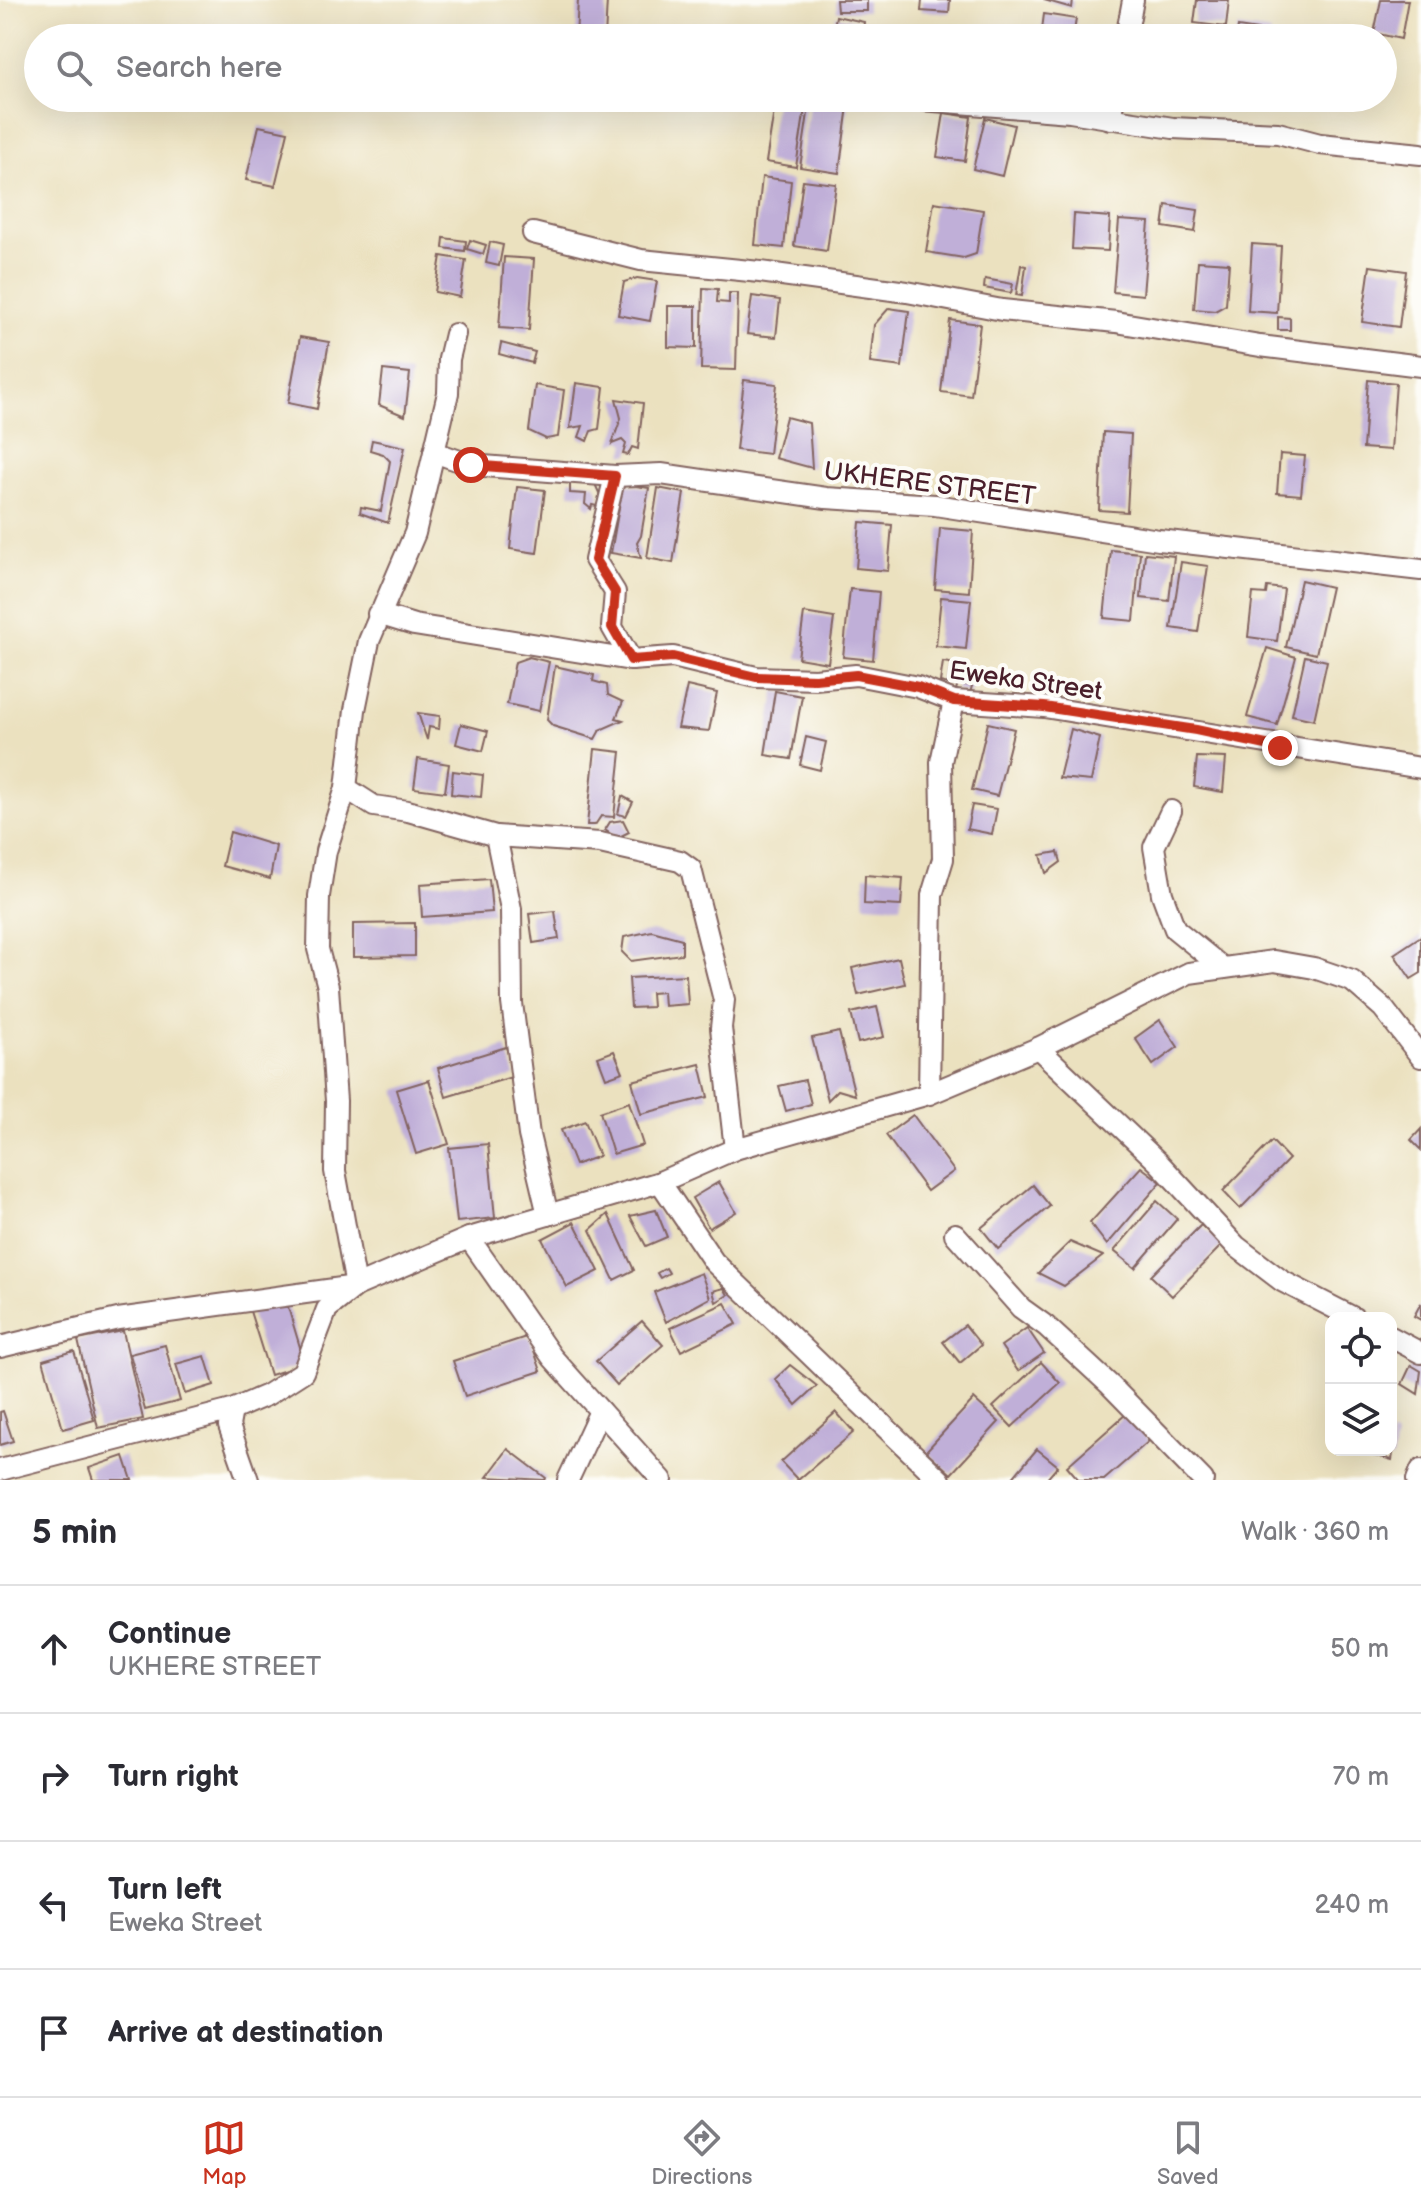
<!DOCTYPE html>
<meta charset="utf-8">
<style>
:root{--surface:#fff;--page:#f7f7f7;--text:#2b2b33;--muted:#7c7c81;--line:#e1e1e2;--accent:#c8321e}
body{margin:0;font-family:"Balsamiq Sans",sans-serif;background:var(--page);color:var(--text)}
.controls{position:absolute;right:24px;bottom:24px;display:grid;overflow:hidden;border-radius:16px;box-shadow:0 8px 32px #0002}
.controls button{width:72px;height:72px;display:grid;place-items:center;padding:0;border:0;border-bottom:2px solid var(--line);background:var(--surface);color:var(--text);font:40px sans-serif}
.stop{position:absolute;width:24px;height:24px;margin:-18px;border:6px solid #c8321e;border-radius:50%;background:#fff}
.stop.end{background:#c8321e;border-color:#fff;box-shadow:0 2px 8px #0008}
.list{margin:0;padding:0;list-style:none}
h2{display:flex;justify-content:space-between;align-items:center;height:104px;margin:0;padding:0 32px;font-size:34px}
h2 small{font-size:26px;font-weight:400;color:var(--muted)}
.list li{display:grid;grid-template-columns:52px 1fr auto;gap:24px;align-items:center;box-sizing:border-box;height:128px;padding:0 32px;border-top:2px solid var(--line)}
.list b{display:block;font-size:30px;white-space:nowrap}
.list p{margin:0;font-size:26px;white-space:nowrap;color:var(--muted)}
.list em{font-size:26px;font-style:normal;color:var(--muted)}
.icon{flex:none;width:44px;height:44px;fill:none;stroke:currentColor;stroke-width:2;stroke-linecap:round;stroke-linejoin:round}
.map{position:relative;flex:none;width:1421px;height:1480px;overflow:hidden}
.search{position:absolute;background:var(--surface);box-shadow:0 8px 32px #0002;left:24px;right:24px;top:24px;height:88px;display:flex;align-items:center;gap:20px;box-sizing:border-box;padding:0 28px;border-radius:44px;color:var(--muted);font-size:30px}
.sheet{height:616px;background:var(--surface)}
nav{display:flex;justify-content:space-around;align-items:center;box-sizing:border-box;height:112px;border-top:2px solid var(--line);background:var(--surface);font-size:22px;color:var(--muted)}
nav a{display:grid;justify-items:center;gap:4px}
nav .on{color:var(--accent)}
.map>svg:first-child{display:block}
</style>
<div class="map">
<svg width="1421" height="1480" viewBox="0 0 1421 1480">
<rect width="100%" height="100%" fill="#fdfcf7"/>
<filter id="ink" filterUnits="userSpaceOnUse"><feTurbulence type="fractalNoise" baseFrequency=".0125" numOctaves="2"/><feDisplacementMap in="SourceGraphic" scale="16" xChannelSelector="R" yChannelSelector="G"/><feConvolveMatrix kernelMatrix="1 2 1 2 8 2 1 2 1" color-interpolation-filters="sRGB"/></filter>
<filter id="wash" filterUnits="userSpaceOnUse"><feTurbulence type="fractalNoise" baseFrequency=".006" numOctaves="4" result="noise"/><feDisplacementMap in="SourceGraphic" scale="32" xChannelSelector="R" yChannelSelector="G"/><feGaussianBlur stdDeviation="1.8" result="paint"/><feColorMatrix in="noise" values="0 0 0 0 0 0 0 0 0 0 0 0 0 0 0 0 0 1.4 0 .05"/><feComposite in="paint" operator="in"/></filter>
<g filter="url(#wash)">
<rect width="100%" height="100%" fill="#ebe1bf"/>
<g id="blocks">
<g fill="#c0afd8">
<path d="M578,0H607L605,38H576Z"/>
<path d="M836,0H867V11H837Z"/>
<path d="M922,0H950L949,13L921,11Z"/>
<path d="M1044,0H1073L1072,8Z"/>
<path d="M1197,0H1229L1226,27L1194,23Z"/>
<path d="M1381,0H1408L1401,39L1374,33Z"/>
<path d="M1044,14L1076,19L1073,38H1041Z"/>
<path d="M836,16L864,22L862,38H832Z"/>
<path d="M1148,27L1179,31V38H1147Z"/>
<path d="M1238,27L1271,32L1270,38H1236Z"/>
<path d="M776,98L806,102L796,167L766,162Z"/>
<path d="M810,100L848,106L839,173L800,167Z"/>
<path d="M944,113L971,117L965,161L937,157Z"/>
<path d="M985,118L1014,125L1002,176L973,169Z"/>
<path d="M259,126L288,132L275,186L246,180Z"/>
<path d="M762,177L791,181L784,248L755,245Z"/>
<path d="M803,180L836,184L827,251L794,246Z"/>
<path d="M934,202L983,210L976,254L964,258L926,252Z"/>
<path d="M1166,205L1198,210L1195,232L1163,227Z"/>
<path d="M1074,214L1110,217L1108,251L1072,249Z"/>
<path d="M1119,220L1149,222L1143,295L1113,292Z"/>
<path d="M444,238L466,241L465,251L443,248Z"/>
<path d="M470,240L486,245L483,254L467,249Z"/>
<path d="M490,242L503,245L499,266L486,263Z"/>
<path d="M1252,244L1281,246L1277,313L1248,311Z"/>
<path d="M441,256L466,260L460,297L435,292Z"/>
<path d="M504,257L534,259L529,330L499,328Z"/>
<path d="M1198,261L1229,263L1226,305L1215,311L1194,309Z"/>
<path d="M1021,265L1026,266L1022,296L1016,295Z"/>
<path d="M1370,266L1406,271L1399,327L1362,322Z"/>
<path d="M637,278L657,281L650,321L618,315L624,282Z"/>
<path d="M985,279L1013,284L1011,293L984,288Z"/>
<path d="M703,288L718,289L717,302L729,303V293H738L736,370L701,369Z"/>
<path d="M752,296L780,300L776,337L747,334Z"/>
<path d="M668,306H696V348L668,347Z"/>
<path d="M889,308L909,311L902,367L870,363L874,325Z"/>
<path d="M1278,317L1290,318V330H1278Z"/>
<path d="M950,320L980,324L971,396L941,392Z"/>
<path d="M300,337L329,342L317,409L288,403Z"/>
<path d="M501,343L535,352L532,363L499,354Z"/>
<path d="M383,370L410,373L405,416L379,405Z"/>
<path d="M744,380L777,384L769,454L736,450Z"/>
<path d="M1368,380L1396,383L1391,450L1363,448Z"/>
<path d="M576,383L604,387L599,429L591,431L587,441L579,437L583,426L570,428Z"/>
<path d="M535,385L564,390L558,437L546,439L529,431Z"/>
<path d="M616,399L643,403L638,449L632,447L628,455L623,454L626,444L622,440L612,444L621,418Z"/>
<path d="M786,417L809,423L812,468L775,458Z"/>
<path d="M1103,432L1131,434L1127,512L1099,510Z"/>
<path d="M372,440L405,447L388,523L360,513L361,507L381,511L390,461L383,454L370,450Z"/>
<path d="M1280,454L1305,456L1301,495L1277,493Z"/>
<path d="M570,479L595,484L600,495L597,506L592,505L591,509L585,504L586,494L570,493Z"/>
<path d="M623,484L649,488L641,536L637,543L641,558L611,553Z"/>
<path d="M517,487L545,490L537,553L510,549Z"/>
<path d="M658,488L684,493L673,563L647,558Z"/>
<path d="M860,522L892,525L888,571L856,568Z"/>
<path d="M940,528L973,531L969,592L935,589Z"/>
<path d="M1111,550L1140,553L1134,621L1104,618Z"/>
<path d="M1145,553L1174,556L1169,601L1141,598Z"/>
<path d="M1181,562L1208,566L1198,632L1171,628Z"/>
<path d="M1301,580L1331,587L1316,654L1286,647Z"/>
<path d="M1267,587L1284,589L1277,641L1248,637L1253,593L1266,594Z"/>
<path d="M850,589L879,592L873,660L843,657Z"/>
<path d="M941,597L971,600L966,649L936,646Z"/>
<path d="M804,613L834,618L828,663L798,658Z"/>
<path d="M1267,648L1296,657L1277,725L1247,717Z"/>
<path d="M1305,656L1327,661L1314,720L1292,715Z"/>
<path d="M529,657L549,662L539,711L507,704L515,662Z"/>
<path d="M943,662L956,664L953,685L940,682Z"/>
<path d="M555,666L594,675L593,681L607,685L608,695L623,702L616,718L623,720L600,730L595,739L553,726L547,720Z"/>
<path d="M958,683L972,686L970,693L956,690Z"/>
<path d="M687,686L717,693L709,731L678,728Z"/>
<path d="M775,691L802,696L791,759L765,755Z"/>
<path d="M418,713L440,716L439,729L429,727L427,740Z"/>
<path d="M988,723L1014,729L997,796L972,790Z"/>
<path d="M461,724L488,731L483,751L456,744Z"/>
<path d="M1071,729L1100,738L1091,781L1059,778Z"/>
<path d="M806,737L826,742L820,770L800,765Z"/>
<path d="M595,749L621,752L614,817L601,816L595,825H587Z"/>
<path d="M1197,757L1226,758L1223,792L1194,787Z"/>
<path d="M418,759L449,764L445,792L414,788Z"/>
<path d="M453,771L483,775L481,797L451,794Z"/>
<path d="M622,796L633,802L626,816L618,814Z"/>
<path d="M972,805L997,809L992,834L967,829Z"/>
<path d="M623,820L629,832L617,838L605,830L610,822Z"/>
<path d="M230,832L276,846L270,879L222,866Z"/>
<path d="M1058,852L1061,862L1046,873L1041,855Z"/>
<path d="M865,875L903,878L901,906L864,904Z"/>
<path d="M489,879L492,912L422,917L420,884Z"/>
<path d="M555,911L559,939L533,943L529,914Z"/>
<path d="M415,923V956L353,957V924Z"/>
<path d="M652,931L682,939V954L631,961L622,952L624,937Z"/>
<path d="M1421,936V973L1411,979L1394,954Z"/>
<path d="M899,958L905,984L858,995L852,968Z"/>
<path d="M686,975L688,1004L664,1006L663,992L651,993L652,1007L631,1008L629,978Z"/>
<path d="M877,1007L884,1037L858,1043L851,1013Z"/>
<path d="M1160,1020L1178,1047L1153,1065L1135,1038Z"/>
<path d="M839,1032L855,1095L838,1090L828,1100L812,1038Z"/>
<path d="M506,1047L515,1076L446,1097L438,1068Z"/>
<path d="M614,1051L623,1072L606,1078L598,1057Z"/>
<path d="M700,1064L708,1097L641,1114L632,1081Z"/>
<path d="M429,1080L449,1144L416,1154L396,1090Z"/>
<path d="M805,1080L811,1104L786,1111L779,1086Z"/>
<path d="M629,1102L643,1145L613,1154L600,1112Z"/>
<path d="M913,1115L954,1171L927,1191L886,1135Z"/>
<path d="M585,1121L599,1156L575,1165L561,1130Z"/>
<path d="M1421,1129V1150L1411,1140Z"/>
<path d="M1272,1141L1289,1159L1240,1209L1223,1191Z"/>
<path d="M488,1144L495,1218L457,1222L449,1148Z"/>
<path d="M1141,1167L1161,1182L1107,1245L1090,1223Z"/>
<path d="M719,1182L736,1212L709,1228L692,1198Z"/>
<path d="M1033,1185L1050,1206L998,1249L981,1228Z"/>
<path d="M1157,1201L1177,1219L1135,1268L1114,1251Z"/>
<path d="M656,1210L667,1237L646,1246L630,1216Z"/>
<path d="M608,1214L634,1270L614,1280L590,1230Z"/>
<path d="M574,1222L599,1271L567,1287L542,1239Z"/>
<path d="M1201,1225L1222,1245L1172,1296L1151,1276Z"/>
<path d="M1070,1242L1103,1256L1064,1286L1038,1273Z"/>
<path d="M666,1268L669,1273L660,1278L657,1273Z"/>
<path d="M701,1273L710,1298L666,1322L654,1292Z"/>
<path d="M724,1288L728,1295L716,1302L713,1291Z"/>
<path d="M285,1297L305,1364L270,1375L249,1308Z"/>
<path d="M725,1303L737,1324L681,1351L670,1328Z"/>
<path d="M1421,1303V1320L1414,1316Z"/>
<path d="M642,1321L663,1345L617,1385L596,1361Z"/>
<path d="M965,1325L981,1345L960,1363L943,1342Z"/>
<path d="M1027,1328L1044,1353L1018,1371L1001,1346Z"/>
<path d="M123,1331L143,1419L98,1428L78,1340Z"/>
<path d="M529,1336L541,1371L465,1396L453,1361Z"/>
<path d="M165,1345L180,1401L145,1410L130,1354Z"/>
<path d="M74,1351L94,1420L63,1429L43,1360Z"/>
<path d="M205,1356L214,1385L185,1394L176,1364Z"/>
<path d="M1041,1362L1060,1383L1012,1427L993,1407Z"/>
<path d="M790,1365L817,1386L796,1405L775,1379Z"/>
<path d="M1411,1365L1421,1371L1418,1394L1402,1384Z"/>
<path d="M974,1399L999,1422L951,1474L926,1451Z"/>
<path d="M3,1411L13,1441L0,1445V1412Z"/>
<path d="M836,1412L854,1432L798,1480L781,1462Z"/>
<path d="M1126,1414L1149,1441L1104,1480H1079L1067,1466Z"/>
<path d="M1391,1434L1396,1436L1392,1460L1359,1451L1391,1450Z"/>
<path d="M508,1449L546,1478L545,1480L487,1477Z"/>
<path d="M1037,1449L1058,1466L1046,1480H1011Z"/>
<path d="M124,1456L132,1480H93L89,1468Z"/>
</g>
</g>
</g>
<g filter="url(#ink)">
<use href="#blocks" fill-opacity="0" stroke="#82635f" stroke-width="2"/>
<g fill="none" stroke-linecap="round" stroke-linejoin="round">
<g stroke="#82635f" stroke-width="24">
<g id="street">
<path d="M1126,38L1133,0"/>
<path d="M896,98L1070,112L1173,128L1278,133L1320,144L1421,154"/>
<path d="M1110,119L1114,98"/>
<path d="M533,233L641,260L760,272L907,292L1002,310L1116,322L1260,346L1421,366"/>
<path d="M434,452L471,465L615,476L661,474L826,498L935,505L1159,540L1421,570"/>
<path d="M615,476L595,560L615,592L612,627L631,660"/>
<path d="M378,614L414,625L631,660L673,657L756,677L815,679L856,675L918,687L954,701L1044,707L1421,768"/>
<path d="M346,788L374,806L408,811L496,836L600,843L680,861L691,869L724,1000L721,1028L735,1149"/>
<path d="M1171,811L1154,847L1162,894L1175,929L1223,968"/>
<path d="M496,836L511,909L512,1003L529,1135L548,1215"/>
<path d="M1038,1048L1158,1162L1236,1246L1282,1281L1354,1318"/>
<path d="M929,1094L932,895L943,859L941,762L954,701"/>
<path d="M660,1182L714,1262L940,1480"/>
<path d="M955,1234L1021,1308L1046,1326L1110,1385L1203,1480"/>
<path d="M469,1238L552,1357L662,1480"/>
<path d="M1391,1337L1421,1353"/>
<path d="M0,1347L118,1319L356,1286L469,1238L660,1182L735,1149L929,1094L1038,1048L1189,973L1274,961L1314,968L1352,981L1383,1008L1421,1057"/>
<path d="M232,1410L229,1426L248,1480"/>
<path d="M0,1470L232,1410L267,1395L303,1372L327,1309L356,1286L335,1171L336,1101L328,987L318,949L319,896L326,851L346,788L355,710L369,641L415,533L448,393L449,359L455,334"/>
<path d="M568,1480L600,1411"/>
<path d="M1417,1480L1421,1470"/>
</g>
</g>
<use href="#street" stroke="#fff" stroke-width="20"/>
</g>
</g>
<g fill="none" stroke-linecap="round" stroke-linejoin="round" filter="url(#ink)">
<path stroke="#c8321e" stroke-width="10" d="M471,465L615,476L595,560L615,592L612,627L631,660L673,657L756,677L815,679L856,675L918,687L954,701L1044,707L1196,730L1280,748"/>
</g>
<g text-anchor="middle" stroke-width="8" stroke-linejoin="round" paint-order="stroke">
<g font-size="26" fill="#4a1f2b" stroke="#fdfcf7">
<text transform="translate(930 483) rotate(7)" y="9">UKHERE STREET</text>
<text transform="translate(1026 680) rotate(8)" y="9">Eweka Street</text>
</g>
</g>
</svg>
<div class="controls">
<button><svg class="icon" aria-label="locate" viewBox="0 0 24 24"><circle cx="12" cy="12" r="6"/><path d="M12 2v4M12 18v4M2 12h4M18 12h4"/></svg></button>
<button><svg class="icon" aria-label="layers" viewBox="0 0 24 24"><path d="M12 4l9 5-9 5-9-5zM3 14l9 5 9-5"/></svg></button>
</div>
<div class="stop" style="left:471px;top:465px"></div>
<div class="stop end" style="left:1280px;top:748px"></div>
<div class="search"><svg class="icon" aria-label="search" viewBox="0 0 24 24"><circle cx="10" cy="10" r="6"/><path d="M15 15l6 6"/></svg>Search here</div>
</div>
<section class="sheet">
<h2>5 min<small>Walk · 360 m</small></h2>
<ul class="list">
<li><svg class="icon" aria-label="ahead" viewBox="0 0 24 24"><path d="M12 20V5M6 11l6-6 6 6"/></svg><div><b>Continue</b><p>UKHERE STREET</p></div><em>50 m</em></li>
<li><svg class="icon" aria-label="right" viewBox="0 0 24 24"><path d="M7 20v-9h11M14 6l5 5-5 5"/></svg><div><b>Turn right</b></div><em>70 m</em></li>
<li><svg class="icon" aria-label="left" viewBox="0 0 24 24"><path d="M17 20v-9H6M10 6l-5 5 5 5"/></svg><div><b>Turn left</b><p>Eweka Street</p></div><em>240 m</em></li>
<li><svg class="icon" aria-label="arrive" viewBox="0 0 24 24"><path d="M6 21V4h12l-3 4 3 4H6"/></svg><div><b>Arrive at destination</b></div></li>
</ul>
</section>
<nav>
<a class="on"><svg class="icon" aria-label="map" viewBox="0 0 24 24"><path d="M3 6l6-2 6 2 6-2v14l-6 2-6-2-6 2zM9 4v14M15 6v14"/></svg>Map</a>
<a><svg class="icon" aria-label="directions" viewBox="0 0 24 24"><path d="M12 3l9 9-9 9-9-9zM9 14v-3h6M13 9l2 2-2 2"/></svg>Directions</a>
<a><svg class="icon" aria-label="saved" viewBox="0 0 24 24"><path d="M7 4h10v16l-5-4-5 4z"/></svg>Saved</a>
</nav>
